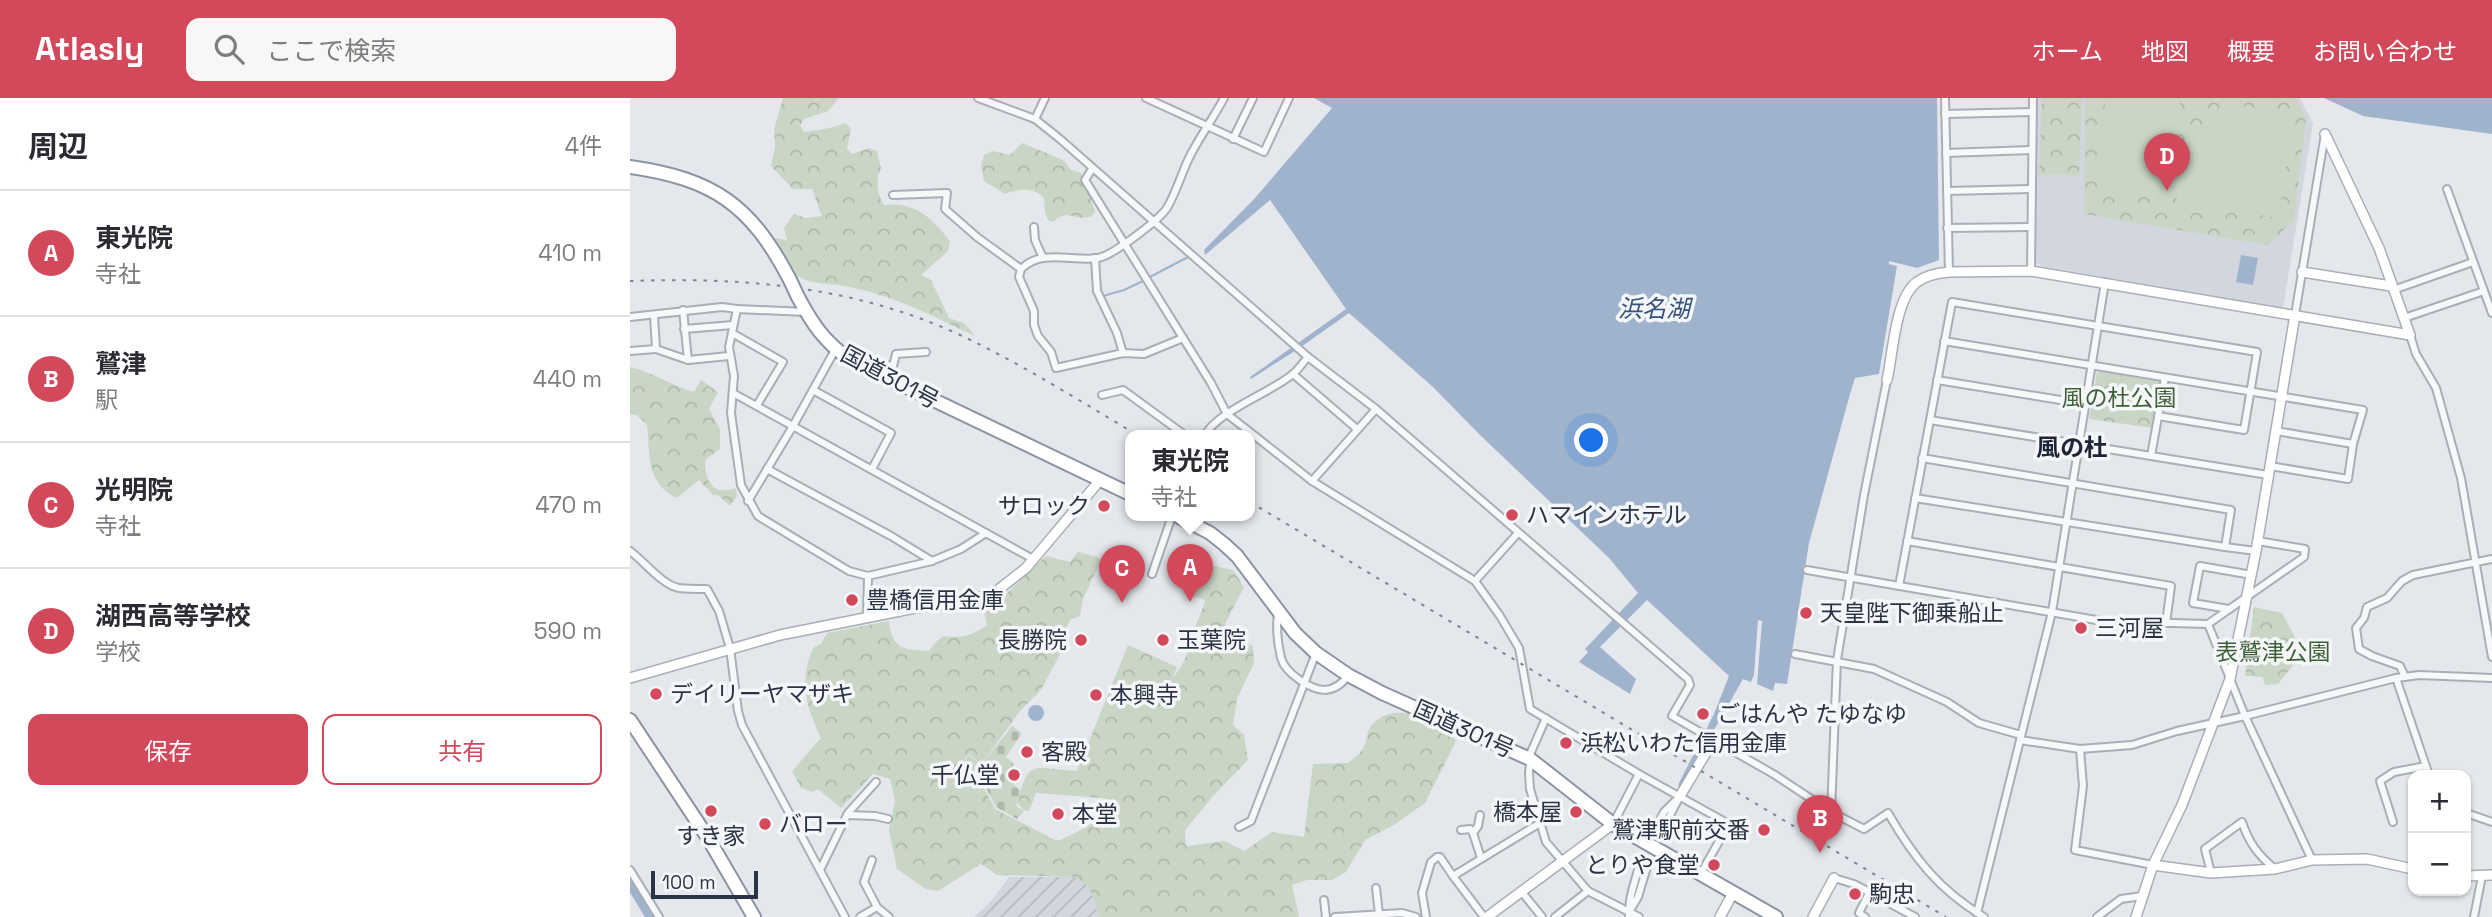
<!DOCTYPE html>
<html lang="ja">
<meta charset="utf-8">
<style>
:root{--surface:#fff;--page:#f7f7f7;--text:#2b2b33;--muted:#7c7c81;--line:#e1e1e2;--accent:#d1495b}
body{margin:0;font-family:"Space Grotesk","Noto Sans JP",sans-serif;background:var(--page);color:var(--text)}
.controls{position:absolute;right:21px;bottom:21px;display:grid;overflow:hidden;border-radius:14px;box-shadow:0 2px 5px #0004}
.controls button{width:63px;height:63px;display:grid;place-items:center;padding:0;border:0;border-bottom:2px solid var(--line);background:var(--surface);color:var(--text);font:35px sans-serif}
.scale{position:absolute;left:21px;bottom:18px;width:107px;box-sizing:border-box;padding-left:7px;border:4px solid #2b3445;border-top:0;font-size:19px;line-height:24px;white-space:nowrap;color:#2b3445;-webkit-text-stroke:5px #f4f6f9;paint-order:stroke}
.you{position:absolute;left:962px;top:343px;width:24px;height:24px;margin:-18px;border:5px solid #fff;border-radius:50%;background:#1a73e8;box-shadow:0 0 0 10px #1a73e833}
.badge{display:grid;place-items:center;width:46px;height:46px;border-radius:50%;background:var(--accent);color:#fff;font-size:23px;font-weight:700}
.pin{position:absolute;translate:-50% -58px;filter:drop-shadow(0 2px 4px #0008)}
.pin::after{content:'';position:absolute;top:37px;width:24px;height:21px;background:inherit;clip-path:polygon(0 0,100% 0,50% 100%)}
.popup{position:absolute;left:495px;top:332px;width:130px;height:91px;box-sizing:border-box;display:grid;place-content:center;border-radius:14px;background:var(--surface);filter:drop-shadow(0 2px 5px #0005);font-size:23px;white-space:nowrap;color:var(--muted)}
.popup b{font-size:26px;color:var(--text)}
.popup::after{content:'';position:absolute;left:50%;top:100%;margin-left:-14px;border:14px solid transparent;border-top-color:var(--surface)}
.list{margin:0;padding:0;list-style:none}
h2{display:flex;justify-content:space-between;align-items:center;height:91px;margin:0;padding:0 28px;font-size:30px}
h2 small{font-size:23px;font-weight:400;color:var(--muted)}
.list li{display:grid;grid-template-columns:46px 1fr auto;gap:21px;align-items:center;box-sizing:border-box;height:126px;padding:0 28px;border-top:2px solid var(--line)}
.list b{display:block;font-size:26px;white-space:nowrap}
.list p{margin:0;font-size:23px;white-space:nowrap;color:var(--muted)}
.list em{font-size:23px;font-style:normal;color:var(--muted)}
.actions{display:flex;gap:14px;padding:21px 28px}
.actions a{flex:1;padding:16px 0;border:2px solid var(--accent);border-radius:14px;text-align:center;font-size:24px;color:var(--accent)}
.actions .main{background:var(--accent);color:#fff}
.icon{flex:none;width:38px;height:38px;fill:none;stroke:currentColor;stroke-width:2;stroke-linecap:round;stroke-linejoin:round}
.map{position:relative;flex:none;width:1862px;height:819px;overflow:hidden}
header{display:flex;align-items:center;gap:42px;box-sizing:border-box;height:98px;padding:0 35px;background:var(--accent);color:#fff}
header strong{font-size:33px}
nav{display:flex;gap:38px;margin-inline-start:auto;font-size:24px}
.search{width:490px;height:63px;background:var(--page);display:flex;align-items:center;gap:18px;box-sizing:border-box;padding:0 24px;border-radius:14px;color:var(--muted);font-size:26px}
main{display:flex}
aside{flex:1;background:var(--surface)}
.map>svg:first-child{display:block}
</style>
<header>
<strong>Atlasly</strong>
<div class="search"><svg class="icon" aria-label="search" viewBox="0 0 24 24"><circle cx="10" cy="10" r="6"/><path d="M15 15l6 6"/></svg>ここで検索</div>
<nav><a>ホーム</a><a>地図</a><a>概要</a><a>お問い合わせ</a></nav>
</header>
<main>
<aside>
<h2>周辺<small>4件</small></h2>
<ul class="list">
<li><span class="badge">A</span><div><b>東光院</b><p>寺社</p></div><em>410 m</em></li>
<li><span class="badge">B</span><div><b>鷲津</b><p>駅</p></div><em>440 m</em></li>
<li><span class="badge">C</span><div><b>光明院</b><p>寺社</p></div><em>470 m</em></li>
<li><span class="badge">D</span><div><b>湖西高等学校</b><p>学校</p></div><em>590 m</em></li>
</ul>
<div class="actions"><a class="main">保存</a><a>共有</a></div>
</aside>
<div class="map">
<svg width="1862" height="819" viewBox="0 0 1862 819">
<defs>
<pattern id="industrial-furrows" width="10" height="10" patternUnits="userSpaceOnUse" patternTransform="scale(1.75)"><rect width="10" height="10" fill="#d2d6de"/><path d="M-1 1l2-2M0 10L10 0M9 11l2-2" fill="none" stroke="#b4b8c0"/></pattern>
<pattern id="forest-crowns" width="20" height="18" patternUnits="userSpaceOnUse" patternTransform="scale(1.75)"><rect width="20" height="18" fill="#c9d6c5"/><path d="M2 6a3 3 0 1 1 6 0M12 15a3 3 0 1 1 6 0" fill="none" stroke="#adb8ab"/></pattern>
<pattern id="cemetery-stones" width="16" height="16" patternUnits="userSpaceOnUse" patternTransform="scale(1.75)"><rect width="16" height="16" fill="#c9d6c5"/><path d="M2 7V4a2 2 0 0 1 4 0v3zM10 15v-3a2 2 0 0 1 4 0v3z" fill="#adb8ab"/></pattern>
</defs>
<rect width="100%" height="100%" fill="#e4e7ec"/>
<path fill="#d2d6de" d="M1406,0H1670L1683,25L1653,210L1412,168L1401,162Z"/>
<path fill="url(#industrial-furrows)" d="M379,779H445L458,788L470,819H344L361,803Z"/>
<g fill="url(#forest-crowns)">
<path d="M153,0H209L198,13L174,21L170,27L174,34L200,30L216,25L221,31L217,50L222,56L239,50L247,53L251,70C245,81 247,97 254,107C285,103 302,120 320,143L318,153L291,177L301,182L319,220L334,225L345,238C303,218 260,196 214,188C199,185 179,187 167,177C159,170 150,149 144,140L157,142L154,130L164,116L176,120L192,118L182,91H163L141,68L145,49L144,31Z"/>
<path d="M1412,0H1452L1449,77L1409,76Z"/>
<path d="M1455,0H1666L1676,22L1664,122L1638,147L1454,116Z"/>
<path d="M392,45L433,62L441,72L451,75L465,113L461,119C443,123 438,110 423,124L418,122L415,114L414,100C402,88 389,91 375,96L354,83L351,67L354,57L362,53L380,57Z"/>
<path d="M0,269C23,274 42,288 64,294L71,282L88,294L79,311L90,331V351L75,362C75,382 82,399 106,390L107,398L100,408L88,397H83L69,382L47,400C16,386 20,356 17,327L7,317L0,316Z"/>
<path d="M1471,272L1527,280L1530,285L1523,330L1459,321L1467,275Z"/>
<path d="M448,454L468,459L471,463L453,501L450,518L440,522L435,532L430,556L411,592L390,613L354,663H348L338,656L332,664L353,688L365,711L425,742H431C447,733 473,725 476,704L473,700L406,695L399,713H395L388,706C397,658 406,671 447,673L498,547L547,569L542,581C554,567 560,552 563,535C566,524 573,514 575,502L564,498L580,467L603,472L614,489L595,526L599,535L623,548L624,565L607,601L603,627L614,637L618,662L583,698L555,732L556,748L595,743L614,753L642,734L674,739L683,666L719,665C724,660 731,655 734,649C738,642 736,634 741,628C762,601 809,620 826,643L795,705L764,727L735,742L716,774L702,782H677L662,787L669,819H470L458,788L445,779L367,777L351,766L308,793L296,791L267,771L259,732L265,703L260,681L243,676L211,710L188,691L183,694L171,690L162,673L191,640C176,608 169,584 183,550L191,546L197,535L259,523C262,551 273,552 299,553C316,530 313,542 335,538C342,537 350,531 357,528L353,508L374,498L416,458L440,464Z"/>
<path d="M1624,509L1652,515L1673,555L1648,586L1635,587L1633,579L1615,578Z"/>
</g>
<path fill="url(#cemetery-stones)" d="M382,628L392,635L376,659L384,666L375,678L392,694L386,708L394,713L387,721L366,709L355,688L333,664L338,657L352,666Z"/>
<g fill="#c9d6c5">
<path d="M1476,0H1551L1537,81C1518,104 1496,105 1477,81L1463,80Z"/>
<path d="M1600,6L1664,17L1648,120L1546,103L1557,39Z"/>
</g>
<g fill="#9fb4cc">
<path d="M684,0H1307L1309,162L1287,170L1259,163V166L1267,168L1249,276L1225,280L1220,296L1179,445L1157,586L1145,585L1143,593L1127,586L1132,523L1128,522L1124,577L1121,584L1113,581L1051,690L1048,687L1084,616L1099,578L1017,502L970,549L1006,581L1000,596L949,564L958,554L955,551L1008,495L979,460L850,337L803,289L719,215L668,251L621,281L620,279L716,211L640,102L575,157L574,152L626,99L702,10Z"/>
<path d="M1694,0H1862V36L1733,18Z"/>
<path d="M1611,157L1628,160L1623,187L1606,184Z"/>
<circle cx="406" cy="615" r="8"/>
</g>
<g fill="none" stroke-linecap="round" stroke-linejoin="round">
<g stroke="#9fb4cc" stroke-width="2">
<path d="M518,180L558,159"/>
<path d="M473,198L494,192L513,183"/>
</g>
<path stroke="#9fb4cc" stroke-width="12" d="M0,783L22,819"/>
<g stroke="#a9aeb7" stroke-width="10">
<g id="street">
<path d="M348,0L405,21L430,41L678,259L746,311L1058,581L1060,587L1042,618L1145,677L1201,714L1234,731L1258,715C1284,760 1309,792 1354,819"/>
<path d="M516,0L634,54L659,0"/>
<path d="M1315,0L1319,174"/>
<path d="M1315,16L1402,14"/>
<path d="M405,21L415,0"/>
<path d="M603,41L623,0"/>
<path d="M1316,55L1401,52"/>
<path d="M462,71L455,82L581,285L597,316L682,383L845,483L870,518L889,550L900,611L1009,676L1099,726L1071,775"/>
<path d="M1817,91L1862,215"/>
<path d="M1317,93L1401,91"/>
<path d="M263,97L317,95L315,111L347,139L391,171"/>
<path d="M404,129L405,142L413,160"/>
<path d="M1317,130L1400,129"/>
<path d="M465,160L467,193L487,235L493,255"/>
<path d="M1401,173L1403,0"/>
<path d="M1763,192L1843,164"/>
<path d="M53,212L58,262"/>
<path d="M176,214L107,211L99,249L104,278L101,315L111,387L128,418L219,473L238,478L302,463L331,451L356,435"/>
<path d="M1665,217L1695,36"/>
<path d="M0,219L92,209L107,211"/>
<path d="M1774,220L1854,193"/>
<path d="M54,231L103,227"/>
<path d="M102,235L153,264L127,307"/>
<path d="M1780,237L1786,256L1806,290L1831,380L1862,559"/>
<path d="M553,240L514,256L493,255L426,270L421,254L408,238L404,227V213L389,179L391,171C412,150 442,164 468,160C482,158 529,122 537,110C547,93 552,73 561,56C571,37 584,19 594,0"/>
<path d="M1314,243L1733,312L1723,346L1718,381L1640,368"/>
<path d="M26,251L58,262L99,258"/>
<path d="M0,253L26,251L24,217"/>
<path d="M244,273L247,266L263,268L266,256L296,254"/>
<path d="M663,276L727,331"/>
<path d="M1307,282L1455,306"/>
<path d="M183,292L261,335L242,371"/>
<path d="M103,295L403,461"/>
<path d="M472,297L493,292L556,338"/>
<path d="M1300,322L1638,377"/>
<path d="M1646,333L1723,346"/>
<path d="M575,338C584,315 642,294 663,276C669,271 673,264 678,259"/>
<path d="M1521,358L1535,280"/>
<path d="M1292,360L1601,412L1595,449L1626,453"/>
<path d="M137,371L261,438L302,463"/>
<path d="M682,383L746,311"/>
<path d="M1285,400L1595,449"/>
<path d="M118,403L163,328L205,252"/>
<path d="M1277,443L1541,488L1536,525"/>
<path d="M0,453C14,463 32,487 49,490C58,491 68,491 77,491L89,513L100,550L108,613L112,627L215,819"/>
<path d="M1177,472L1472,523L1578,526L1674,459L1675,451L1628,443"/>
<path d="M522,476L542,418"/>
<path d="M845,483L888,435"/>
<path d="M1269,488L1322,204L1627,254L1614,332L1528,318"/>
<path d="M1599,511L1563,505L1570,468L1622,477"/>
<path d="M648,515C646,529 648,547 651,560C655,575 681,592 695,592C706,591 713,585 718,577"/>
<path d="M237,519L238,478"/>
<path d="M1578,526L1615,618L1682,762"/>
<path d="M1165,556L1244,571L1317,604L1349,625L1391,637"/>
<path d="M1775,579L1770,568L1742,558L1729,551L1726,530L1734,520L1737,509L1757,500L1772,483L1783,477L1862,461"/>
<path d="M1766,580L1799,677"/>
<path d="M916,620L901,654L899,675L900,691L916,744L958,793L1009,819"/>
<path d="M1390,642L1450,651L1502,647L1547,633L1615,618L1766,580L1789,577L1862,580"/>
<path d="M1450,651L1453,688L1445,752L1523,767"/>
<path d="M1050,698L1033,731L1028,732L1027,727L1034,714Z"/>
<path d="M1201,714L1207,562L1234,397L1257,282"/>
<path d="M1836,715L1862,724"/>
<path d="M217,717L245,718L258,721"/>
<path d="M850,717L848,728L843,735L851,760"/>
<path d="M1763,724L1750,683L1764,674L1796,668"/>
<path d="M983,726L1009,676"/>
<path d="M609,729L621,723L686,555"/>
<path d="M831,732L840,731L843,735"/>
<path d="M242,762L234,784L247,809L259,819"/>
<path d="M0,772L29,819"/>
<path d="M190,772L218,715L246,684"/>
<path d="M1581,775L1575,751L1612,724C1619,745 1628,757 1645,771"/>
<path d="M1204,780L1224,786L1285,819"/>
<path d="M746,790L749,816"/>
<path d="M891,793L912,819"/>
<path d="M694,802L696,819"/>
<path d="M999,814L1008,799L1017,769L1014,765L1009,768C1005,784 998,801 999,819"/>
<path d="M1347,815L1422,514L1475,184"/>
<path d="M230,819L247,809"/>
<path d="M705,819L772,815L786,819"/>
<path d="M796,819L792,795L801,764L807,759H810L823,778"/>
<path d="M854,819L823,778L910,725"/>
<path d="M925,819L958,793"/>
<path d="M1235,819L1229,815L1239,795"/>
<path d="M1467,819L1491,801L1512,798"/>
<path d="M1844,819L1852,778"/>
</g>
</g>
<g stroke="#a9aeb7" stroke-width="12">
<g id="secondary">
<path d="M1695,36L1749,150L1780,237"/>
<path d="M1672,174L1761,188"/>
<path d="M1257,282C1263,256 1265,200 1287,184C1296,177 1308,175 1319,174L1401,173L1780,237"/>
<path d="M0,580L150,537L285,510L338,503L357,497L368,492L396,470L471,381"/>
<path d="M1050,698L1083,643"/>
<path d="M1523,767L1581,775L1645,771L1682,762L1737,761L1783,771"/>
<path d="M1836,778L1862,777"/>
<path d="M857,819L983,726"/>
<path d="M1090,819L1103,795"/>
<path d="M1183,819L1204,780"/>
<path d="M1506,819L1523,767L1552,707L1600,581L1626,453L1665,217"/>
</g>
</g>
<g stroke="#8b94a3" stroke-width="16">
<g id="highway">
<path d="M0,69C84,81 121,107 160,182"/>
<path d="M168,199C183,227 194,243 220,262L500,396"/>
<path d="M547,418L580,435L594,446L607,458L665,535L686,555L718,577L752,595L900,661L983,726L1146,819"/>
<path d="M0,622L78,740L124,819"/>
</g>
</g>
<use href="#street" stroke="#f7f8fa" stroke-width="6"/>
<use href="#secondary" stroke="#fff" stroke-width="9"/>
<use href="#highway" stroke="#fff" stroke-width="12"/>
<g stroke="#7d8696" stroke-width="2" stroke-dasharray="3.5 7" stroke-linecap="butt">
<path d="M0,183C113,179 223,188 328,236C390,265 450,303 509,338"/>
<path d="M620,404L1316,819"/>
</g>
<g stroke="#8b94a3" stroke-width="16" stroke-linecap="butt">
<path id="highway-bridge" d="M160,182L168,199"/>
</g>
<use href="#highway-bridge" stroke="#fff" stroke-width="12"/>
</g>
<g fill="#d1495b" stroke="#f4f6f9" stroke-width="2.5">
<circle cx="474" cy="408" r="7"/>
<circle cx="882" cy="417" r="7"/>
<circle cx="222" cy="502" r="7"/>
<circle cx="1176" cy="515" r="7"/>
<circle cx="1451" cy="530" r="7"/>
<circle cx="451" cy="542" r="7"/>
<circle cx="533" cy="542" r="7"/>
<circle cx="26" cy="596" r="7"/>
<circle cx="466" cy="597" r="7"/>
<circle cx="1073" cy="616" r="7"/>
<circle cx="936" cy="645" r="7"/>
<circle cx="397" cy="654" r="7"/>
<circle cx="384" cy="677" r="7"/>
<circle cx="81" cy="713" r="7"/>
<circle cx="946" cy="714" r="7"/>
<circle cx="428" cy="716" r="7"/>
<circle cx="135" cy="726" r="7"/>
<circle cx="1134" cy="732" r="7"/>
<circle cx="1084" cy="767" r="7"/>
<circle cx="1225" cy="796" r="7"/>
</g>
<g text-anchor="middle" stroke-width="7" stroke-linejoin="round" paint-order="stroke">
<g font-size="23" fill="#2b3445" stroke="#f4f6f9">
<text transform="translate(260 279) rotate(28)" y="8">国道301号</text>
<text transform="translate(834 631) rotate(24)" y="8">国道301号</text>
</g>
<g font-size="23" fill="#3f6138" stroke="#f4f6f9">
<text x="1489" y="308">風の杜公園</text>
<text x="1643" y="562">表鷲津公園</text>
</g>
<g font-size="23" fill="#2b3445" stroke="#f4f6f9" text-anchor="start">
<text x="460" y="416" text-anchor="end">サロック</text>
<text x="896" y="425">ハマインホテル</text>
<text x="236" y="510">豊橋信用金庫</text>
<text x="1190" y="523">天皇陛下御乗船止</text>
<text x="1465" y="538">三河屋</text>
<text x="437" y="550" text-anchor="end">長勝院</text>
<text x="547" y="550">玉葉院</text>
<text x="40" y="604">デイリーヤマザキ</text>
<text x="480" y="605">本興寺</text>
<text x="1087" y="624">ごはんや たゆなゆ</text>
<text x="950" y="653">浜松いわた信用金庫</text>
<text x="411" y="662">客殿</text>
<text x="370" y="685" text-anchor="end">千仏堂</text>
<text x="932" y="722" text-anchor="end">橋本屋</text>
<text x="442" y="724">本堂</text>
<text x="149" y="734">バロー</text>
<text x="1120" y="740" text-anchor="end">鷲津駅前交番</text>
<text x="81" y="746" text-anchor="middle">すき家</text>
<text x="1070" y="775" text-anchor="end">とりや食堂</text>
<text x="1239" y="804">駒忠</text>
</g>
<g font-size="24" font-style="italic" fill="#34527a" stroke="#f4f6f9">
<text x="1024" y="219">浜名湖</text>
</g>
<g font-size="24" font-weight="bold" fill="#1d2536" stroke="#f4f6f9">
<text x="1442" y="358">風の杜</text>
</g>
</g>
</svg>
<div class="controls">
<button>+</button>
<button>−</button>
</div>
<div class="scale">100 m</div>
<div class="you"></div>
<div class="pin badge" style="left:560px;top:504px">A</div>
<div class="popup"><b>東光院</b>寺社</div>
<div class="pin badge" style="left:1190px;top:755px">B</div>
<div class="pin badge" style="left:492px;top:505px">C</div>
<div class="pin badge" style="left:1537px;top:93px">D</div>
</div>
</main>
